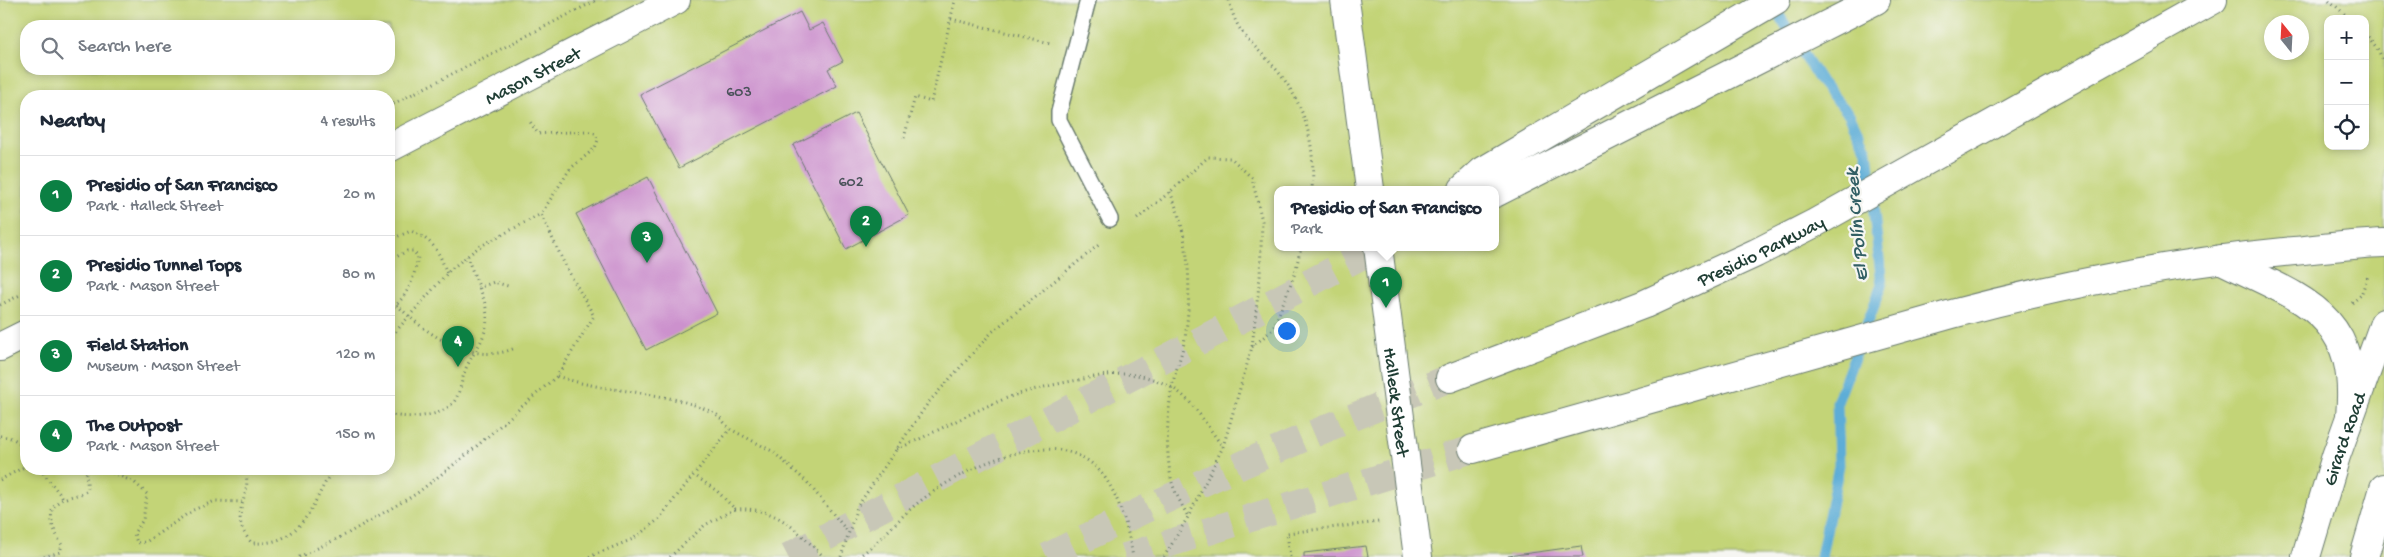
<!DOCTYPE html>
<meta charset="utf-8">
<style>
:root{--surface:#fff;--page:#f2f2f3;--text:#1f2937;--muted:#747a83;--line:#e0e1e3;--accent:#0b8043}
body{margin:0;font-family:"Gochi Hand",sans-serif;background:var(--page);color:var(--text)}
.controls{position:absolute;right:15px;top:15px;display:grid;overflow:hidden;border-radius:10px;box-shadow:0 2px 8px #0003}
.controls button{width:45px;height:45px;display:grid;place-items:center;padding:0;border:0;border-bottom:1px solid var(--line);background:var(--surface);color:var(--text);font:25px sans-serif}
.compass{position:absolute;left:2264px;top:15px;width:45px;height:45px;border-radius:50%;background:var(--surface);box-shadow:0 2px 8px #0003;rotate:342deg}
.you{position:absolute;left:1286px;top:330px;width:18px;height:18px;margin:-12px;border:4px solid #fff;border-radius:50%;background:#1a73e8;box-shadow:0 0 0 8px #1a73e833}
.badge{display:grid;place-items:center;width:32px;height:32px;border-radius:50%;background:var(--accent);color:#fff;font-size:16px;font-weight:700}
.pin{position:absolute;translate:-50% -41px;filter:drop-shadow(0 1px 2px #0008)}
.pin::after{content:'';position:absolute;top:26px;width:18px;height:15px;background:inherit;clip-path:polygon(0 0,100% 0,50% 100%)}
.popup{position:absolute;left:1274px;top:186px;width:225px;height:65px;box-sizing:border-box;display:grid;place-content:center;border-radius:10px;background:var(--surface);filter:drop-shadow(0 1px 4px #0005);font-size:16px;white-space:nowrap;color:var(--muted)}
.popup b{font-size:19px;color:var(--text)}
.popup::after{content:'';position:absolute;left:50%;top:100%;margin-left:-10px;border:10px solid transparent;border-top-color:var(--surface)}
.list{margin:0;padding:0;list-style:none}
h2{display:flex;justify-content:space-between;align-items:center;height:65px;margin:0;padding:0 20px;font-size:21px}
h2 small{font-size:16px;font-weight:400;color:var(--muted)}
.list li{display:grid;grid-template-columns:32px 1fr auto;gap:15px;align-items:center;box-sizing:border-box;height:80px;padding:0 20px;border-top:1px solid var(--line)}
.list b{display:block;font-size:19px;white-space:nowrap}
.list p{margin:0;font-size:16px;white-space:nowrap;color:var(--muted)}
.list em{font-size:16px;font-style:normal;color:var(--muted)}
.icon{flex:none;width:28px;height:28px;fill:none;stroke:currentColor;stroke-width:2;stroke-linecap:round;stroke-linejoin:round}
.map{position:relative;flex:none;width:2384px;height:557px;overflow:hidden}
.search{position:absolute;background:var(--surface);box-shadow:0 2px 8px #0003;left:20px;top:20px;width:375px;height:55px;display:flex;align-items:center;gap:12px;box-sizing:border-box;padding:0 18px;border-radius:20px;color:var(--muted);font-size:19px}
.panel{position:absolute;background:var(--surface);box-shadow:0 2px 8px #0003;left:20px;top:90px;width:375px;height:385px;border-radius:20px}
.map>svg:first-child{display:block}
</style>
<div class="map">
<svg width="2384" height="557" viewBox="0 0 2384 557">
<rect width="100%" height="100%" fill="#f6f6f2"/>
<filter id="ink" filterUnits="userSpaceOnUse"><feTurbulence type="fractalNoise" baseFrequency=".02" numOctaves="2"/><feDisplacementMap in="SourceGraphic" scale="10" xChannelSelector="R" yChannelSelector="G"/><feConvolveMatrix kernelMatrix="1 2 1 2 8 2 1 2 1" color-interpolation-filters="sRGB"/></filter>
<filter id="wash" filterUnits="userSpaceOnUse"><feTurbulence type="fractalNoise" baseFrequency=".0096" numOctaves="4" result="noise"/><feDisplacementMap in="SourceGraphic" scale="20" xChannelSelector="R" yChannelSelector="G"/><feGaussianBlur stdDeviation="1.12" result="paint"/><feColorMatrix in="noise" values="0 0 0 0 0 0 0 0 0 0 0 0 0 0 0 0 0 1.4 0 .05"/><feComposite in="paint" operator="in"/></filter>
<g filter="url(#wash)">
<rect width="100%" height="100%" fill="#f2ead8"/>
<path fill="#c3d477" stroke="#718856" fill-rule="evenodd" d="M0,0H2384V557H0ZM2328,19H2365V146H2328ZM2272,22H2302V52H2272ZM26,26H389V69H26ZM26,96H389V469H26ZM1277,189H1495V247H1277Z"/>
<g fill="none" stroke-linecap="round" stroke-linejoin="round">
<path stroke="#5dadd7" stroke-width="11" d="M1770,1L1821,82L1849,114L1867,151L1882,285L1837,402L1839,465L1821,557"/>
</g>
<g id="blocks">
<g fill="#cc91cd">
<path d="M800,12L809,30L823,23L843,61L828,69L837,86L679,168L640,94Z"/>
<path d="M856,113L909,215L846,249L793,145Z"/>
<path d="M648,177L717,313L646,350L576,214Z"/>
<path d="M1366,546L1368,557H1304V553Z"/>
<path d="M1581,546L1583,557H1508V556Z"/>
</g>
</g>
</g>
<g filter="url(#ink)">
<use href="#blocks" fill-opacity="0" stroke="#697a6d" stroke-width="1"/>
<g fill="none" stroke-linecap="round" stroke-linejoin="round">
<g stroke="#c8c7b7" stroke-width="28" stroke-dasharray="28 14" stroke-linecap="butt">
<path d="M788,557L1378,247"/>
<path d="M1047,557C1178,491 1313,432 1450,378"/>
<path d="M1125,557L1473,449"/>
</g>
<g stroke="#697a6d" stroke-width="18">
<path id="lane" d="M1088,0L1059,112V120L1110,219"/>
</g>
<g stroke="#697a6d" stroke-width="30">
<g id="secondary">
<path d="M1345,0L1370,189"/>
<path id="s1" d="M389,148L676,0"/>
<path id="s2" d="M1378,247L1418,557"/>
<path d="M0,347L26,334"/>
<path id="s3" d="M2306,557L2336,456L2384,323"/>
<path d="M2364,557L2384,488"/>
</g>
</g>
<g stroke="#697a6d" stroke-width="30">
<g id="highway">
<path d="M1463,189L1483,171L1776,0"/>
<path d="M1495,193L1876,0"/>
<path d="M2220,259C2300,299 2360,311 2350,416"/>
<path id="s4" d="M1450,378L1645,304L1756,253L1815,223L2213,0"/>
<path d="M1473,449L1952,314C2064,284 2178,262 2294,251C2324,248 2354,244 2384,243"/>
</g>
</g>
<g stroke="#697a6d" stroke-width="3" stroke-dasharray="1 4" stroke-linecap="butt">
<path d="M1229,0C1237,37 1253,42 1275,68C1305,103 1316,144 1312,189"/>
<path d="M2329,0L2350,19"/>
<path d="M951,19L1050,43"/>
<path d="M2365,33L2377,48L2384,62"/>
<path d="M389,106L597,0"/>
<path d="M904,138L915,97L931,102L955,0"/>
<path d="M1170,192C1189,235 1192,285 1186,331C1184,350 1176,368 1172,387C1167,416 1165,454 1172,482C1175,494 1183,506 1188,517"/>
<path d="M1137,219L1170,192L1208,157L1231,158L1252,178L1262,221L1260,276L1252,347L1223,447L1188,517L1164,557"/>
<path d="M389,240L411,231C434,241 439,251 447,274"/>
<path d="M389,261L407,251H413L418,257C414,278 408,298 389,310"/>
<path d="M478,288L494,282L508,286"/>
<path d="M2352,303L2361,295L2368,276"/>
<path d="M0,305L26,292"/>
<path d="M397,305C426,334 473,367 515,348"/>
<path d="M389,339L451,269L479,247L541,214"/>
<path d="M1252,347L1273,329L1295,273L1301,247"/>
<path d="M557,376C607,394 665,389 714,413C720,416 725,424 730,429"/>
<path d="M389,414C405,419 437,418 451,405C461,396 461,378 467,366C476,348 486,339 487,318C487,298 473,276 467,256"/>
<path d="M0,436C11,437 19,440 26,450"/>
<path d="M897,449C931,435 963,416 997,402C1023,391 1051,385 1078,380C1114,373 1137,369 1171,387C1193,399 1208,428 1223,447"/>
<path d="M40,469L63,498"/>
<path d="M103,469L134,482L147,494L143,520L134,533L137,543L146,542L193,510L215,501L242,502"/>
<path d="M244,469C256,496 224,513 252,543C303,546 311,505 333,469"/>
<path d="M0,480L26,466"/>
<path d="M735,509C778,507 795,529 824,557"/>
<path d="M44,557L60,552L62,545C53,530 42,506 66,498C74,495 81,495 88,490L86,474L89,469"/>
<path d="M299,557L345,535L416,494L470,452L557,376L594,316L566,267L541,214L570,169L595,148L598,140L595,133L586,131L538,134L529,120"/>
<path d="M589,557L633,539L658,520L730,429L772,451L807,482L848,532"/>
<path d="M670,557L705,525L735,509L717,491L694,475"/>
<path d="M841,557L857,507L928,403L992,332L1101,243"/>
<path d="M858,557C879,543 894,523 914,506C958,470 1062,414 1106,479C1121,502 1128,530 1133,557"/>
<path d="M1290,557L1287,533L1379,522"/>
</g>
<use href="#lane" stroke="#fff" stroke-width="15"/>
<use href="#secondary" stroke="#fff" stroke-width="28"/>
<use href="#highway" stroke="#fff" stroke-width="28"/>
</g>
</g>
<g text-anchor="middle" stroke-width="4.5" stroke-linejoin="round" paint-order="stroke">
<g font-size="16" fill="#4a525a">
<text x="739" y="96">603</text>
<text x="851" y="186">602</text>
</g>
<g font-size="19" fill="#1f3d34" stroke="#f6f6f2">
<text dy="7" stroke="none"><textPath href="#s1" startOffset="161">Mason Street</textPath></text>
<text dy="7" stroke="none"><textPath href="#s4" startOffset="336">Presidio Parkway</textPath></text>
<text dy="7" stroke="none"><textPath href="#s2" startOffset="156">Halleck Street</textPath></text>
<text dy="7" stroke="none"><textPath href="#s3" startOffset="124">Girard Road</textPath></text>
</g>
<g font-size="20" font-style="italic" fill="#325f65" stroke="#f6f6f2">
<text transform="translate(1855 225) rotate(-95)" y="7">El Polín Creek</text>
</g>
</g>
</svg>
<div class="controls">
<button>+</button>
<button>−</button>
<button><svg class="icon" aria-label="locate" viewBox="0 0 24 24"><circle cx="12" cy="12" r="6"/><path d="M12 2v4M12 18v4M2 12h4M18 12h4"/></svg></button>
</div>
<svg class="compass" viewBox="-18 -18 36 36"><path d="M0-13l5 13h-10z" fill="#e53935"/><path d="M0 13l5-13h-10z" fill="#747a83"/></svg>
<div class="you"></div>
<div class="pin badge" style="left:1386px;top:308px">1</div>
<div class="popup"><b>Presidio of San Francisco</b>Park</div>
<div class="pin badge" style="left:866px;top:247px">2</div>
<div class="pin badge" style="left:647px;top:263px">3</div>
<div class="pin badge" style="left:458px;top:367px">4</div>
<div class="search"><svg class="icon" aria-label="search" viewBox="0 0 24 24"><circle cx="10" cy="10" r="6"/><path d="M15 15l6 6"/></svg>Search here</div>
<section class="panel">
<h2>Nearby<small>4 results</small></h2>
<ul class="list">
<li><span class="badge">1</span><div><b>Presidio of San Francisco</b><p>Park · Halleck Street</p></div><em>20 m</em></li>
<li><span class="badge">2</span><div><b>Presidio Tunnel Tops</b><p>Park · Mason Street</p></div><em>80 m</em></li>
<li><span class="badge">3</span><div><b>Field Station</b><p>Museum · Mason Street</p></div><em>120 m</em></li>
<li><span class="badge">4</span><div><b>The Outpost</b><p>Park · Mason Street</p></div><em>150 m</em></li>
</ul>
</section>
</div>
